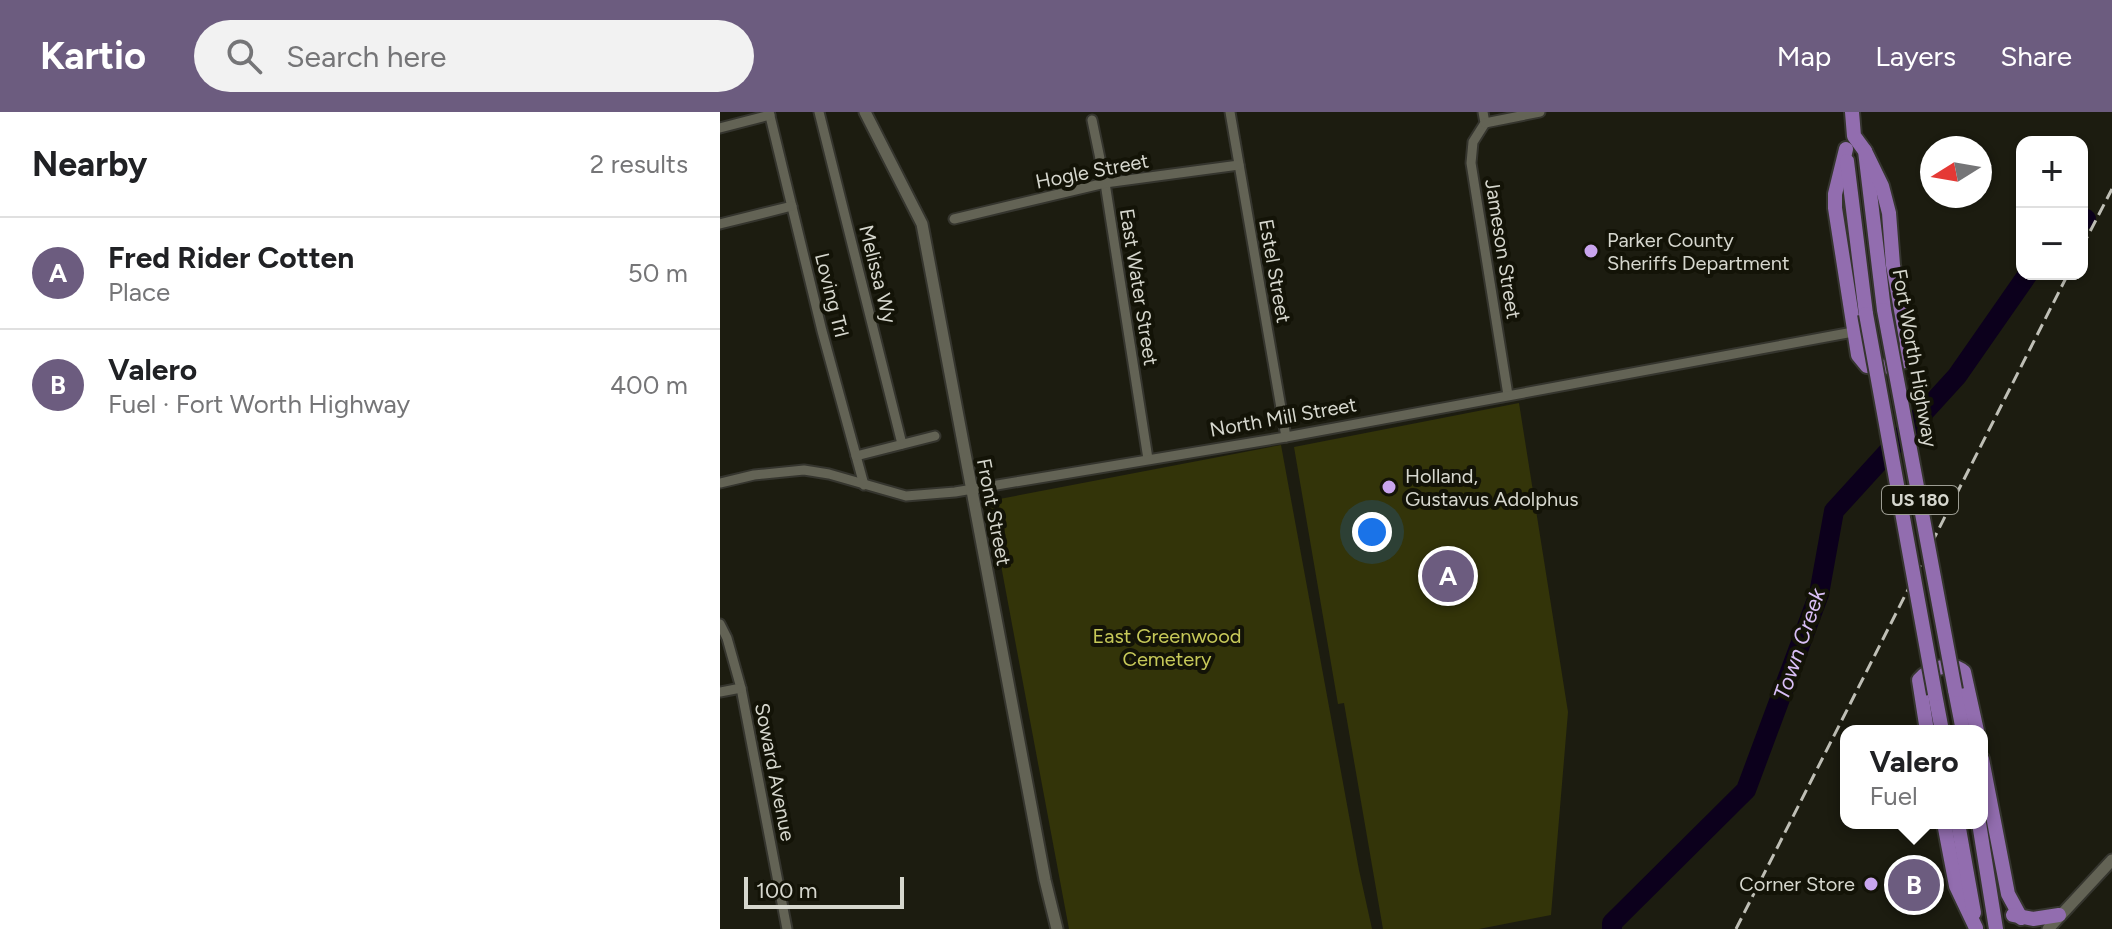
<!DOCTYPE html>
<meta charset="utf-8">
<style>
:root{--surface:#fff;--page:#f2f2f2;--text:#202124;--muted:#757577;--line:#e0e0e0;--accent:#6c5c7f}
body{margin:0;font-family:Figtree,sans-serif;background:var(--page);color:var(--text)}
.controls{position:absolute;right:24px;top:24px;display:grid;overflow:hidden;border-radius:16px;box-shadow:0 2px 6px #0004}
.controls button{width:72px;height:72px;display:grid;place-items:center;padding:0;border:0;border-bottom:2px solid var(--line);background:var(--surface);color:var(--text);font:40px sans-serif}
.compass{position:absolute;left:1200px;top:24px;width:72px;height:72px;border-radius:50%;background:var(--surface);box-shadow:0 2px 6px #0004;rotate:259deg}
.scale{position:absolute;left:24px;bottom:20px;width:160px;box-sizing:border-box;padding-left:8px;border:4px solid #d6d7ce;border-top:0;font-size:22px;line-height:28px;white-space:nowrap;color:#d6d7ce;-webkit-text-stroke:6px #131307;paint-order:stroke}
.you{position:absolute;left:652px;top:420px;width:28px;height:28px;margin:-20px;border:6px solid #fff;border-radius:50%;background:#1a73e8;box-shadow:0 0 0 12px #1a73e833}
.badge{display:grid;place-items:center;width:52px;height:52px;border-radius:50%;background:var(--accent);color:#fff;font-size:26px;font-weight:700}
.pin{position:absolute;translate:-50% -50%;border:4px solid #fff;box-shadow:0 2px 8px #0006}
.popup{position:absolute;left:1120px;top:613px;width:148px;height:104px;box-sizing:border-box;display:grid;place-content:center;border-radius:16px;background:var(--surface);filter:drop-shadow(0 2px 6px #0005);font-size:26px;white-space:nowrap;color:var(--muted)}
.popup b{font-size:30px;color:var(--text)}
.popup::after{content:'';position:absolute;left:50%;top:100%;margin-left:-16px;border:16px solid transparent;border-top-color:var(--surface)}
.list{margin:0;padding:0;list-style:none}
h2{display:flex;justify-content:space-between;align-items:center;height:104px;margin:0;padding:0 32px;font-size:34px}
h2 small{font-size:26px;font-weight:400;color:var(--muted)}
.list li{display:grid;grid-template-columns:52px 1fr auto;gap:24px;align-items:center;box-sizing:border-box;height:112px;padding:0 32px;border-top:2px solid var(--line)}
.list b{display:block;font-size:30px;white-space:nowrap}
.list p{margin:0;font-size:26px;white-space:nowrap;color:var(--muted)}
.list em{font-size:26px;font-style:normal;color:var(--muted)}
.icon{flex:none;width:44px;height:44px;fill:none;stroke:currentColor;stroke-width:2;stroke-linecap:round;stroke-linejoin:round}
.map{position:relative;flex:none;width:1392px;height:817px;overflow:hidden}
header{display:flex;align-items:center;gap:48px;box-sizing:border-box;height:112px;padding:0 40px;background:var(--accent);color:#fff}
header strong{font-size:38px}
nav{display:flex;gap:44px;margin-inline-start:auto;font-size:28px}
.search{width:560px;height:72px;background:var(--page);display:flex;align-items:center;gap:20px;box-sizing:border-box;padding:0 28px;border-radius:44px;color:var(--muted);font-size:30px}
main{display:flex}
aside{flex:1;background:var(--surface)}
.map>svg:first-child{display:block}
</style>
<header>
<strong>Kartio</strong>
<div class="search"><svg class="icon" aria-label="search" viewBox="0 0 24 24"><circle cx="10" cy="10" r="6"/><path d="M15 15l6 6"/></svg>Search here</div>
<nav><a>Map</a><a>Layers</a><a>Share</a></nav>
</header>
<main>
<aside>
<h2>Nearby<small>2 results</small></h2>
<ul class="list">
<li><span class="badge">A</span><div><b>Fred Rider Cotten</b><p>Place</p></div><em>50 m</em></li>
<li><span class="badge">B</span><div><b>Valero</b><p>Fuel · Fort Worth Highway</p></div><em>400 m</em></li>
</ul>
</aside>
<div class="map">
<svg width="1392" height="817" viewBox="0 0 1392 817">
<rect width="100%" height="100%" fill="#1c1c10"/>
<g fill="#333409">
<path d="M799,291L848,600L831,803L759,817H663L624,591L618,592L574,335Z"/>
<path d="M561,333L639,758L652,817H349L269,389Z"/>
</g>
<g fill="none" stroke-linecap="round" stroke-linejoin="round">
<g stroke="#0c001c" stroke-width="20">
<path d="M1362,108L1366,107"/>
<path d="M892,817V811L1026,678L1099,482L1114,399L1237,264L1308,162"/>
</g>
<g stroke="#35352e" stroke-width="13">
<g id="minor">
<path d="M49,0L102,219L144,373"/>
<path d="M99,0L182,332"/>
<path d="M510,0L566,325"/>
<path d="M763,0L765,11L753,30L751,51L788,283"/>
<path d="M372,8L385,71L428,347"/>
<path d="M765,11L820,0"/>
<path d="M0,16L50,3"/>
<path d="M234,107L385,71L519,53"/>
<path d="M0,112L72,94"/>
<path d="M136,344L215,324"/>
<path d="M0,371L34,363L84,358L109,362L186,384L235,380L566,325L1133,220"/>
<path d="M0,512L7,526L21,576L67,817"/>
<path d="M0,580L21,576"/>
</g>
</g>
<g stroke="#35352e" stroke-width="15">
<g id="tertiary">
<path d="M145,0L202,112L325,768L337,817"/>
<path d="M1328,817L1392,748"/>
</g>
</g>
<g stroke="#35352e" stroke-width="18">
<g id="primary">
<path d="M1132,0L1134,24L1145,39L1164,198"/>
<path d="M1126,37L1115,82V96L1138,243L1147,254C1159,257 1174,254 1184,249L1187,232L1173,153L1169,101L1162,74L1145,39"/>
<path d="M1127,49L1146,202"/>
<path d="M1235,578L1243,619"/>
<path d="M1215,582L1222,619"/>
<path d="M1207,619L1199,568C1209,556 1232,549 1244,560L1257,619"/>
<path d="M1262,647L1288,782L1301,806"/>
<path d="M1224,711L1236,774L1256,816"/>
<path d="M1238,711L1254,801"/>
<path d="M1259,711L1276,817"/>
<path d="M1293,803L1313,807L1339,803"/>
</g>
</g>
<use href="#minor" stroke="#636355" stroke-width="9"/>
<use href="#tertiary" stroke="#636355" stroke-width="11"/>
<use href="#primary" stroke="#926daf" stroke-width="14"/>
<g stroke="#bfbfb6" stroke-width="3" stroke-dasharray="12 6" stroke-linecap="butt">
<path d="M1362,135L1392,77"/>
<path d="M1016,817L1348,162"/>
</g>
<g stroke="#35352e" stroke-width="18" stroke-linecap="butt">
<g id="primary-bridge">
<path d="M1164,198L1235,578"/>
<path d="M1146,202L1215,582"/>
</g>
</g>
<use href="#primary-bridge" stroke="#926daf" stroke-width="14"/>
</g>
<g fill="#c9a5ee" stroke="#131307" stroke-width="3">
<circle cx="871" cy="139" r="8"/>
<circle cx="669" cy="375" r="8"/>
<circle cx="1151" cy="772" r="8"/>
</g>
<g text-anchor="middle" stroke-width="8" stroke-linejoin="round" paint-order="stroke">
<rect fill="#131307" stroke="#9c9c92" stroke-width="2" x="1162" y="374" width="76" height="28" rx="6"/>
<g font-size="18" font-weight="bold" fill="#d6d7ce">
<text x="1200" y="394">US 180</text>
</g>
<g font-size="20" fill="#d6d7ce" stroke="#131307">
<text transform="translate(372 59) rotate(-11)" y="7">Hogle Street</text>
<text transform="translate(783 137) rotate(81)" y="7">Jameson Street</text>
<text transform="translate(555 159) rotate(80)" y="7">Estel Street</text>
<text transform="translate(158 162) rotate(76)" y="7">Melissa Wy</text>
<text transform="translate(419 175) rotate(81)" y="7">East Water Street</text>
<text transform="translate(112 183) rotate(76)" y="7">Loving Trl</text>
<text transform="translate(1195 246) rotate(80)" y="7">Fort Worth Highway</text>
<text transform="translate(563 305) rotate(-10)" y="7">North Mill Street</text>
<text transform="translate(274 400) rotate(79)" y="7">Front Street</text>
<text transform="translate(55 660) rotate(79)" y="7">Soward Avenue</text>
</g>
<g font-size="20" fill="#d6d7ce" stroke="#131307" text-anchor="start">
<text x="887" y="135">Parker County<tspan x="887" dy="23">Sheriffs Department</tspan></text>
<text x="685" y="371">Holland,<tspan x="685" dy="23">Gustavus Adolphus</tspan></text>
<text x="1135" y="779" text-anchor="end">Corner Store</text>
</g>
<g font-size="20" fill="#c7c959" stroke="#131307">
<text x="447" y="531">East Greenwood<tspan x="447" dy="23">Cemetery</tspan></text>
</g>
<g font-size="22" font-style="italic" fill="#d9bff6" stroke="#131307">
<text transform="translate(1079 532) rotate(-71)" y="8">Town Creek</text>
</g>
</g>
</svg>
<div class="controls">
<button>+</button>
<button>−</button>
</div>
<svg class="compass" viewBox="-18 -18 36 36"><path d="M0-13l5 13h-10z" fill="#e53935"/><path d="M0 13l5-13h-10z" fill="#757577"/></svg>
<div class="scale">100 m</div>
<div class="you"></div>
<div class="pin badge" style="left:728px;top:464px">A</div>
<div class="pin badge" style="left:1194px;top:773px">B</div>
<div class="popup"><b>Valero</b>Fuel</div>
</div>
</main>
